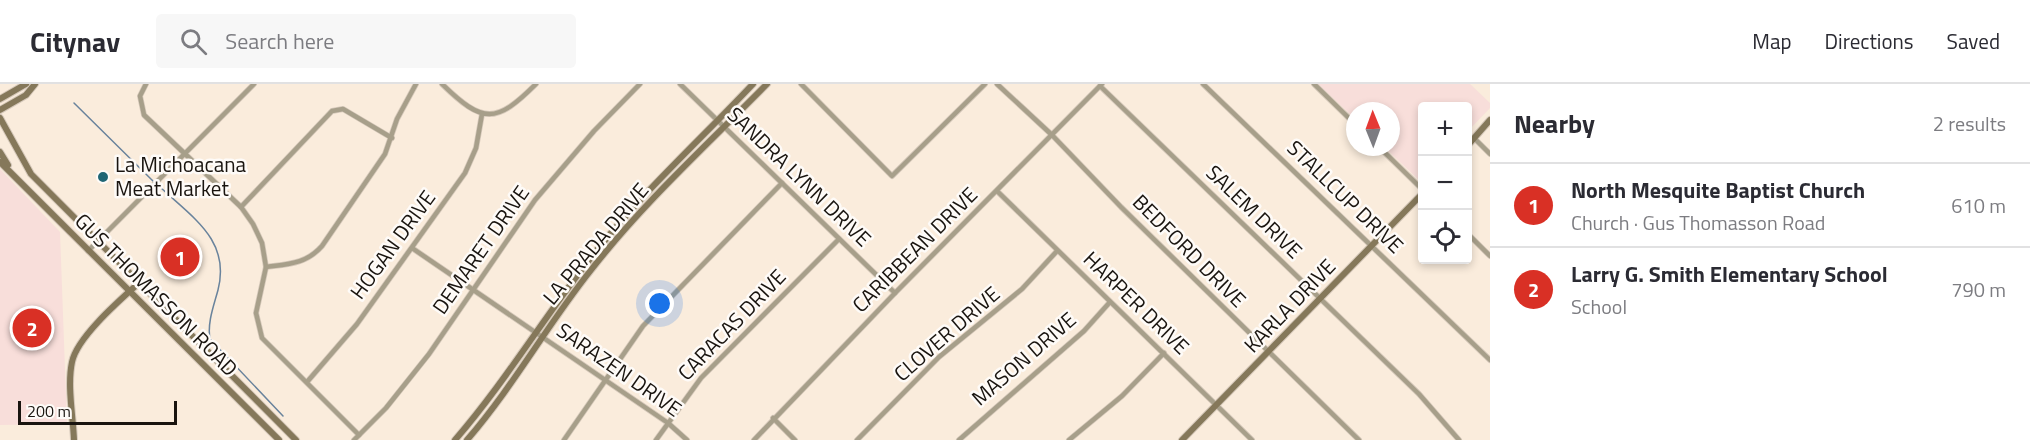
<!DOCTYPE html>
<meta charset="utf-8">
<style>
:root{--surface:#fff;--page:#f7f7f7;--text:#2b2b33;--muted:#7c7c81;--line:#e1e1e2;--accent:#d93025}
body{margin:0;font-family:"Titillium Web",sans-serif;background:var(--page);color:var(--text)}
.controls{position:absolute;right:18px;top:18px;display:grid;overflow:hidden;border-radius:6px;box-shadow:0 3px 9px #0003}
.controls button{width:54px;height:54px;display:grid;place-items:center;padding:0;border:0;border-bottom:2px solid var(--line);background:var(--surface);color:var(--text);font:30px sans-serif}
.compass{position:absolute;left:1346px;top:18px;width:54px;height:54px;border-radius:50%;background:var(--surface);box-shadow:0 3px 9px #0003;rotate:359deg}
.scale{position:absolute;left:18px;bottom:15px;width:159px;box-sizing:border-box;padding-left:6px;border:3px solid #19140f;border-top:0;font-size:16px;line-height:21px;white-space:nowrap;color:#19140f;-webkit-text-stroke:4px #fefbf8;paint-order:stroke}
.you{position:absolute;left:660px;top:220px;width:21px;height:21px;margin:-15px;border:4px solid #fff;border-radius:50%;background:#1a73e8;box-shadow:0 0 0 9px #1a73e833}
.badge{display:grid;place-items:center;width:39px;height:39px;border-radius:50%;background:var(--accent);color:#fff;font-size:20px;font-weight:700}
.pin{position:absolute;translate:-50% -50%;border:3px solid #fff;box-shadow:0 2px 6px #0006}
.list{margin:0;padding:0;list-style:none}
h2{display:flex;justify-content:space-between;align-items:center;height:78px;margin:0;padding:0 24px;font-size:26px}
h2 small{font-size:20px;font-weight:400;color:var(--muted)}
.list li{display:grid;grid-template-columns:39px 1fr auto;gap:18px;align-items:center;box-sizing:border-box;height:84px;padding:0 24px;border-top:2px solid var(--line)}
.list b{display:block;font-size:22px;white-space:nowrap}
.list p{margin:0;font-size:20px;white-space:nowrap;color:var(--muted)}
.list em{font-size:20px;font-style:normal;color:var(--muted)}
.icon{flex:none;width:33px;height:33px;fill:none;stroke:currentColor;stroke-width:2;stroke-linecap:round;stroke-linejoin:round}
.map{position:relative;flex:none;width:1490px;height:356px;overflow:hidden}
header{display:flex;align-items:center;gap:36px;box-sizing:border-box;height:84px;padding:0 30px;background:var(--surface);border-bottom:2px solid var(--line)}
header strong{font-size:28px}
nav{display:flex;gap:33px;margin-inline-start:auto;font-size:21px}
.search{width:420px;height:54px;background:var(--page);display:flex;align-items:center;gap:15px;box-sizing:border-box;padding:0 21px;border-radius:6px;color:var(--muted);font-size:22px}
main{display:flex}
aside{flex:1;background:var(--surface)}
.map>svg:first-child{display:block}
</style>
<header>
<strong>Citynav</strong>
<div class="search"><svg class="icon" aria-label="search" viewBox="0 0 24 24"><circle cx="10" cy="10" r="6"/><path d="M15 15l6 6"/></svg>Search here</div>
<nav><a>Map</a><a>Directions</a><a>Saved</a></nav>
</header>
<main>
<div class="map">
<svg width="1490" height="356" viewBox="0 0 1490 356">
<rect width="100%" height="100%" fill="#faecdc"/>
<g fill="#f8deda">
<path d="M1318,0H1470L1490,19V24L1468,47V22H1422V94L1420,97L1384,63H1391V27H1355V35Z"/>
<path d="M0,85L60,148L67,340L0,341Z"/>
</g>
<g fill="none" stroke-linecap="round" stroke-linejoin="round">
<g stroke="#69839c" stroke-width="1.5">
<path d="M74,19L154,98"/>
<path d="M158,101C191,133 231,155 218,206C214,221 207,239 210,255L283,332"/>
</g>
<g stroke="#d6c9bb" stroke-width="6">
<g id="street">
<path d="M146,0L140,12L144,31L241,123L253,140L262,159L266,183L256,229L262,254L359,351"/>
<path d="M442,0C483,40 496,40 536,0"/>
<path d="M680,0L895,209"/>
<path d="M801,0L892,92L985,0"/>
<path d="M997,0L1052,51L1121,123L1359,356"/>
<path d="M1203,0L1490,276"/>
<path d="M1314,0L1355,40"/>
<path d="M1100,2L1419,310L1459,356"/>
<path d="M1474,54L1490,70"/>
<path d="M1379,63L1422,105"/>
<path d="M997,107L1252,356"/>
<path d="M241,123L332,27L343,25L392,54"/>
<path d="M1468,150L1490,172"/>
<path d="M412,164L668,339L687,356"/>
<path d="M88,167L254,0"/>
<path d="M266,183C289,180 306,180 322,162L385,70L397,35L416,0"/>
<path d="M307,298L357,240L465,89L476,64L482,30"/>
<path d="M773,334L795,356"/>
<path d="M354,356L386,324L429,270L535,116L594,47L640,0"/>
<path d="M564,356L643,242L782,99"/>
<path d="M656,356L701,294L839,155"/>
<path d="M754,356L895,209L1102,0"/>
<path d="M857,356L939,273L1022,205L1057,167"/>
<path d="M959,356L1084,247L1110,218"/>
<path d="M1069,356L1122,312L1164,269"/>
</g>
</g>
<g stroke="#d6c9bb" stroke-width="8">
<g id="secondary">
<path d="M0,15L26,0"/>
<path d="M0,26L26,11L35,0"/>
<path d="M0,34L31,90L296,356"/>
<path d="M1468,61L1490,36"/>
<path d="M0,68L8,81"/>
<path d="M0,78L279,356"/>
<path d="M74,356C73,331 67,302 72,278C77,253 121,215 140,198"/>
<path d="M455,356C507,296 547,228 597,166C644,107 701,55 753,0"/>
<path d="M467,356C513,303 547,241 591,186C643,119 708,60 767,0"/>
<path d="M1182,356L1422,110"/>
</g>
</g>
<use href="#street" stroke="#a79f8a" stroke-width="4.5"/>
<use href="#secondary" stroke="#85785a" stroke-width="6"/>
</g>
<circle fill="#1f6675" stroke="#fefbf8" stroke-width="2" cx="103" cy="93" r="6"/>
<g text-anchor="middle" stroke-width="5" stroke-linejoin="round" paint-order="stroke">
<g font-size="21" fill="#19140f" stroke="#fefbf8" text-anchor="start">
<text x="115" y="88">La Michoacana<tspan x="115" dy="24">Meat Market</tspan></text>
</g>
<g font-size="21" fill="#19140f" stroke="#fefbf8">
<text transform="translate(799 93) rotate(44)" y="7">SANDRA LYNN DRIVE</text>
<text transform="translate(1345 113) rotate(44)" y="7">STALLCUP DRIVE</text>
<text transform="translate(1254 128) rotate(44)" y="7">SALEM DRIVE</text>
<text transform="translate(596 160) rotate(-50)" y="7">LA PRADA DRIVE</text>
<text transform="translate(393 161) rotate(-54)" y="7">HOGAN DRIVE</text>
<text transform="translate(481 166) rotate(-55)" y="7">DEMARET DRIVE</text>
<text transform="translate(915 166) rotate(-45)" y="7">CARIBBEAN DRIVE</text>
<text transform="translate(1189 167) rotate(45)" y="7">BEDFORD DRIVE</text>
<text transform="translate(156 211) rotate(45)" y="7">GUS THOMASSON ROAD</text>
<text transform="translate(1136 219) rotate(44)" y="7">HARPER DRIVE</text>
<text transform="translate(1290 222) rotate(-46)" y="7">KARLA DRIVE</text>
<text transform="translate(732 241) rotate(-46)" y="7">CARACAS DRIVE</text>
<text transform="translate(947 250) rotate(-41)" y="7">CLOVER DRIVE</text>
<text transform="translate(1024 275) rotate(-41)" y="7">MASON DRIVE</text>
<text transform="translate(619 286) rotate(35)" y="7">SARAZEN DRIVE</text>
</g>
</g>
</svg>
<div class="controls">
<button>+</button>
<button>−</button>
<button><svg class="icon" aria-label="locate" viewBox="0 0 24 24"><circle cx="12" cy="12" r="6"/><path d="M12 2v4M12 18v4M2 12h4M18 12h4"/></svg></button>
</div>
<svg class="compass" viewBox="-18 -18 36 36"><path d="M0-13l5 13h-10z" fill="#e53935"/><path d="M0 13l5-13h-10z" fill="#7c7c81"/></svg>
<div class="scale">200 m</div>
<div class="you"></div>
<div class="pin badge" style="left:180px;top:173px">1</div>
<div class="pin badge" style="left:32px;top:244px">2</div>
</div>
<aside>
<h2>Nearby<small>2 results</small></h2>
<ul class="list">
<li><span class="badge">1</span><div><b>North Mesquite Baptist Church</b><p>Church · Gus Thomasson Road</p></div><em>610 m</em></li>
<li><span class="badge">2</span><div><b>Larry G. Smith Elementary School</b><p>School</p></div><em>790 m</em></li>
</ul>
</aside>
</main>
